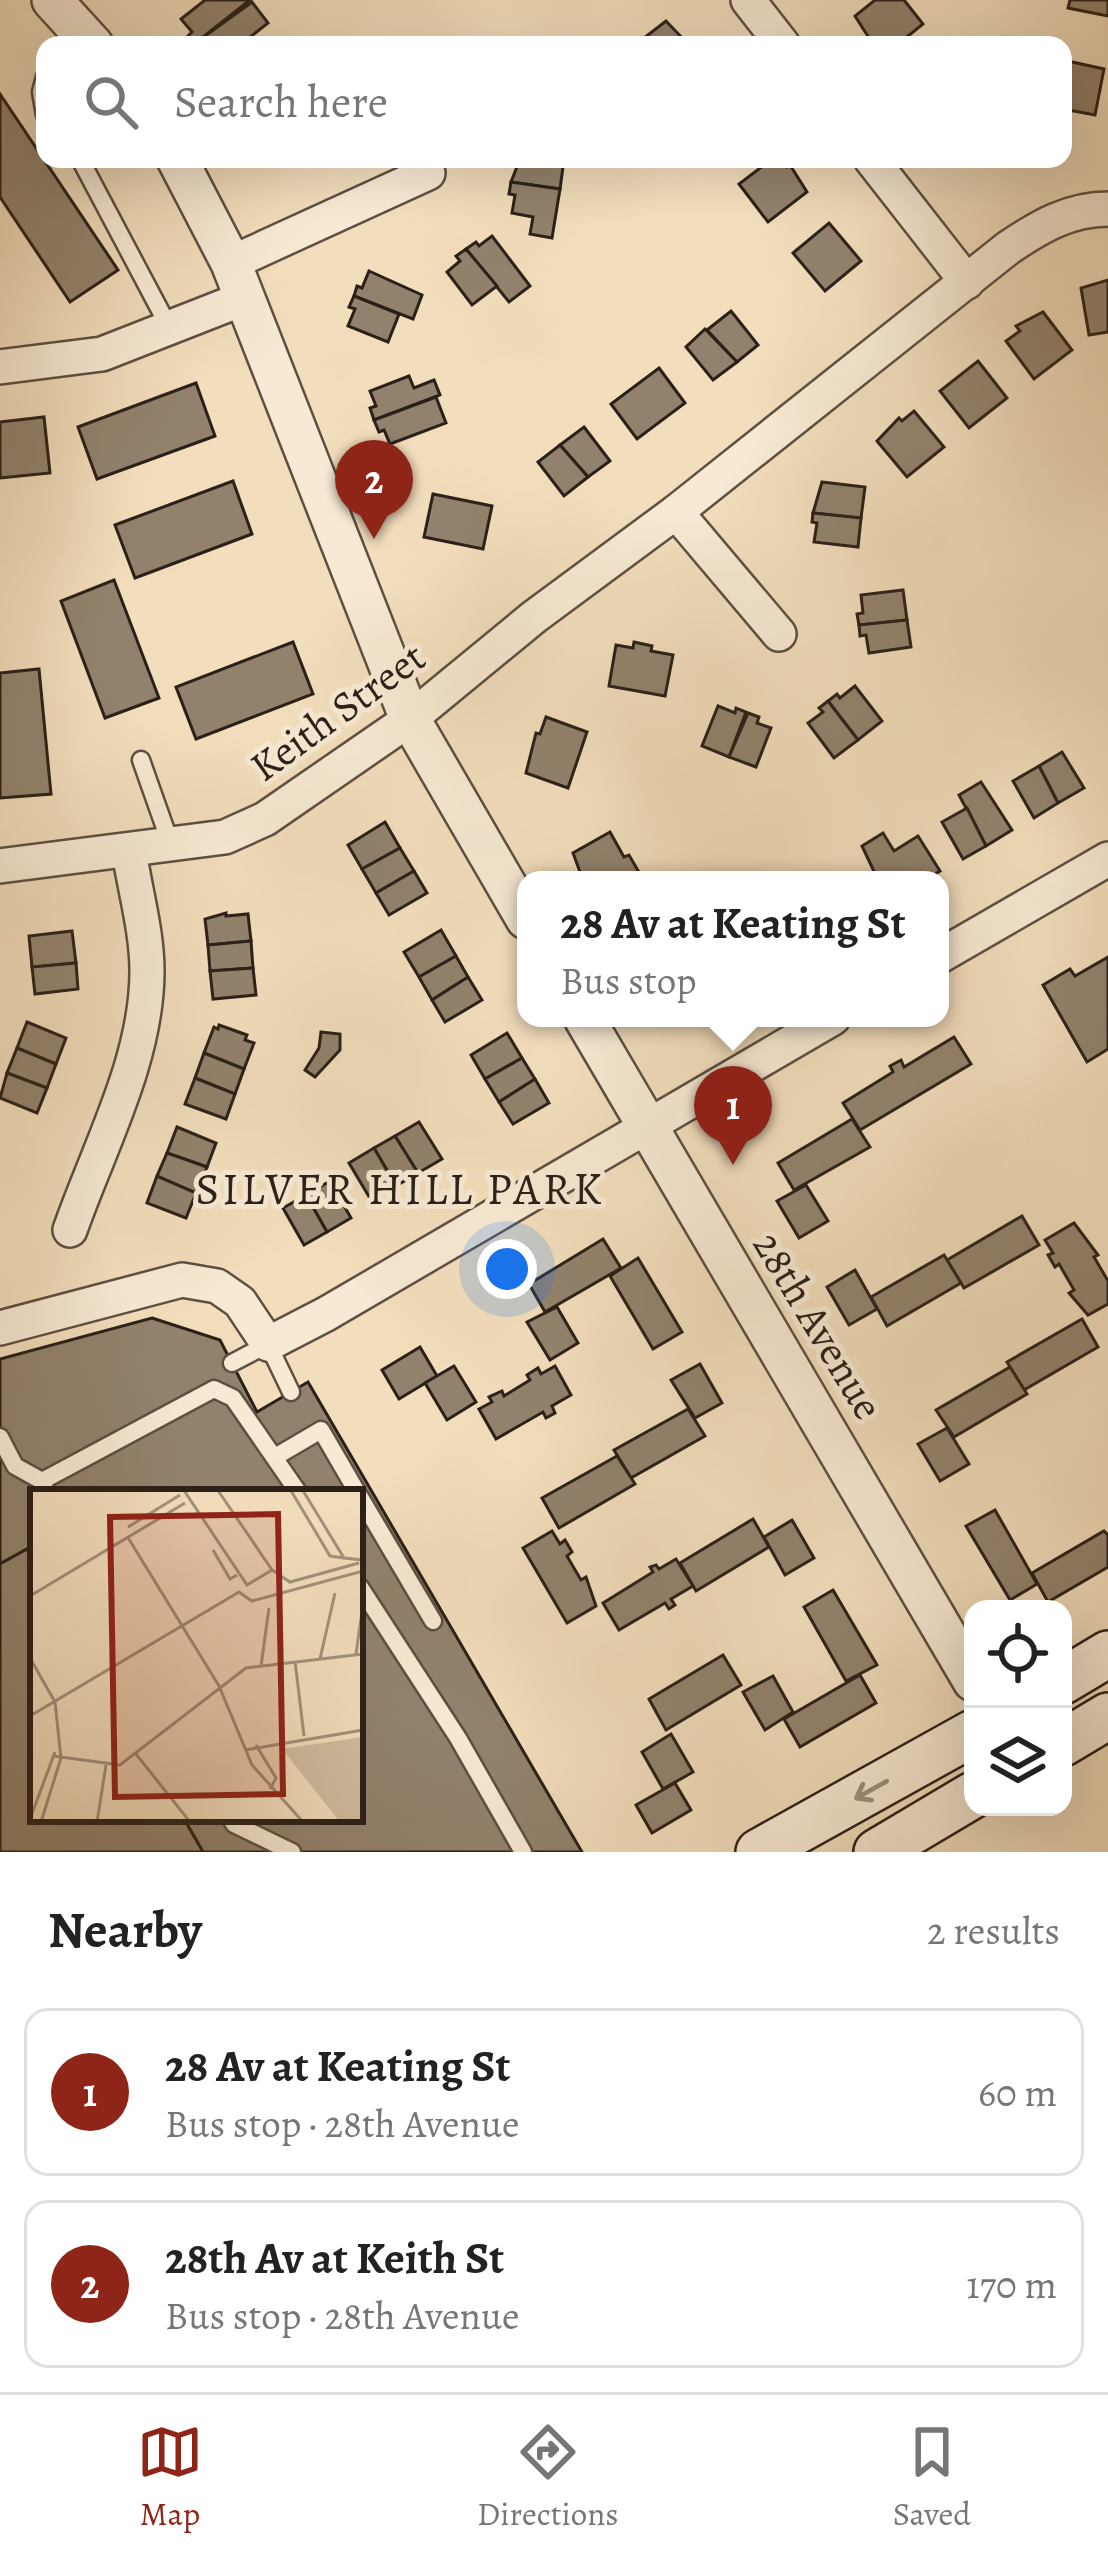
<!DOCTYPE html>
<meta charset="utf-8">
<style>
:root{--surface:#fff;--page:#f2f2f2;--text:#222;--muted:#767676;--line:#e0e0e0;--accent:#8f2418}
body{margin:0;font-family:Alegreya,serif;background:var(--page);color:var(--text)}
.controls{position:absolute;right:36px;bottom:36px;display:grid;overflow:hidden;border-radius:24px;box-shadow:0 12px 48px #0002}
.controls button{width:108px;height:108px;display:grid;place-items:center;padding:0;border:0;border-bottom:3px solid var(--line);background:var(--surface);color:var(--text);font:60px sans-serif}
.you{position:absolute;left:507px;top:1269px;width:42px;height:42px;margin:-30px;border:9px solid #fff;border-radius:50%;background:#1a73e8;box-shadow:0 0 0 18px #1a73e833}
.badge{display:grid;place-items:center;width:78px;height:78px;border-radius:50%;background:var(--accent);color:#fff;font-size:39px;font-weight:700}
.pin{position:absolute;translate:-50% -99px;filter:drop-shadow(0 3px 6px #0008)}
.pin::after{content:'';position:absolute;top:63px;width:42px;height:36px;background:inherit;clip-path:polygon(0 0,100% 0,50% 100%)}
.popup{position:absolute;left:517px;top:871px;width:432px;height:156px;box-sizing:border-box;display:grid;place-content:center;border-radius:24px;background:var(--surface);filter:drop-shadow(0 3px 9px #0005);font-size:39px;white-space:nowrap;color:var(--muted)}
.popup b{font-size:45px;color:var(--text)}
.popup::after{content:'';position:absolute;left:50%;top:100%;margin-left:-24px;border:24px solid transparent;border-top-color:var(--surface)}
.list{margin:0;padding:0;list-style:none}
h2{display:flex;justify-content:space-between;align-items:center;height:156px;margin:0;padding:0 48px;font-size:51px}
h2 small{font-size:39px;font-weight:400;color:var(--muted)}
.list li{display:grid;grid-template-columns:78px 1fr auto;gap:36px;align-items:center;box-sizing:border-box;height:168px;margin:0 24px 24px;padding:0 24px;border:3px solid var(--line);border-radius:24px}
.list b{display:block;font-size:45px;white-space:nowrap}
.list p{margin:0;font-size:39px;white-space:nowrap;color:var(--muted)}
.list em{font-size:39px;font-style:normal;color:var(--muted)}
.icon{flex:none;width:66px;height:66px;fill:none;stroke:currentColor;stroke-width:2;stroke-linecap:round;stroke-linejoin:round}
.map{position:relative;flex:none;width:1108px;height:1852px;overflow:hidden}
.search{position:absolute;background:var(--surface);box-shadow:0 12px 48px #0002;left:36px;right:36px;top:36px;height:132px;display:flex;align-items:center;gap:30px;box-sizing:border-box;padding:0 42px;border-radius:24px;color:var(--muted);font-size:45px}
.sheet{height:540px;background:var(--surface)}
nav{display:flex;justify-content:space-around;align-items:center;box-sizing:border-box;height:168px;border-top:3px solid var(--line);background:var(--surface);font-size:33px;color:var(--muted)}
nav a{display:grid;justify-items:center;gap:6px}
nav .on{color:var(--accent)}
.map>svg:first-child{display:block}
</style>
<div class="map">
<svg width="1108" height="1852" viewBox="0 0 1108 1852">
<rect width="100%" height="100%" fill="#f2ddbc"/>
<filter id="stains"><feTurbulence type="fractalNoise" baseFrequency=".00167" numOctaves="4"/><feColorMatrix values="0 0 0 0 .2 0 0 0 0 .09 0 0 0 0 .02 0 0 0 .5 -.17"/></filter>
<radialGradient id="worn" r=".72"><stop offset=".6" stop-color="#630" stop-opacity="0"/><stop offset="1" stop-color="#630" stop-opacity=".3"/></radialGradient>
<g fill="#92826d" stroke="#2b2018" stroke-width="3">
<path d="M205,0H250L194,44L188,36L192,32L181,19Z"/>
<path d="M875,0H904L923,24L897,45L873,44L855,16Z"/>
<path d="M1070,0H1108V16L1068,8Z"/>
<path d="M252,2L268,23L240,45L194,44Z"/>
<path d="M666,21L688,44L635,45Z"/>
<path d="M1063,60L1104,69L1095,115L1063,109Z"/>
<path d="M0,94L118,270L70,302L0,197Z"/>
<path d="M520,159L564,160L560,189L511,182Z"/>
<path d="M772,159H781L787,167L790,165L807,192L768,222L739,184Z"/>
<path d="M511,182L560,189L552,238L530,234L533,217L512,213L515,195L509,194Z"/>
<path d="M829,223L861,261L825,291L793,253Z"/>
<path d="M492,236L530,286L509,302L466,249L476,242L479,246Z"/>
<path d="M466,249L497,286L472,305L447,272L460,261L456,256Z"/>
<path d="M369,271L422,295L413,319L354,296L357,286L362,288Z"/>
<path d="M1108,280V332L1089,335L1081,288Z"/>
<path d="M354,296L399,314L388,342L348,326L355,309L349,307Z"/>
<path d="M731,311L758,345L737,362L707,330Z"/>
<path d="M1043,312L1072,350L1034,379L1006,341L1020,331L1016,326Z"/>
<path d="M705,329L737,362L713,380L686,347Z"/>
<path d="M978,361L1007,398L969,428L940,391Z"/>
<path d="M659,368L685,403L637,439L611,404Z"/>
<path d="M409,376L414,388L434,380L440,395L374,420L370,408L376,406L370,391Z"/>
<path d="M196,383L215,436L97,479L78,427Z"/>
<path d="M436,397L446,423L390,444L384,430L379,432L374,420Z"/>
<path d="M914,411L944,447L907,477L877,441L899,418L902,421Z"/>
<path d="M44,417L50,473L0,478V422Z"/>
<path d="M584,427L610,461L588,477L560,445Z"/>
<path d="M560,445L588,477L564,496L538,462Z"/>
<path d="M233,481L252,534L135,578L115,525Z"/>
<path d="M822,482L865,487L861,518L813,513Z"/>
<path d="M433,494L492,506L483,549L424,537Z"/>
<path d="M813,513L861,518L858,547L814,542L817,523L812,522Z"/>
<path d="M114,580L159,698L105,718L61,601Z"/>
<path d="M903,590L907,620L859,625L857,614L863,613L861,595Z"/>
<path d="M907,620L911,647L869,653L866,635L860,636L859,625Z"/>
<path d="M293,642L313,694L196,739L176,687Z"/>
<path d="M634,642L652,646L651,651L673,655L665,696L609,686L616,645L633,648Z"/>
<path d="M39,669L51,794L0,798V673Z"/>
<path d="M855,686L882,721L858,740L828,701L837,694L840,698Z"/>
<path d="M828,701L858,740L834,758L808,723L823,712L819,708Z"/>
<path d="M718,706L735,713L736,708L746,712L729,757L702,746Z"/>
<path d="M748,713L759,717L757,723L771,728L756,767L729,757Z"/>
<path d="M546,717L587,732L568,788L526,773L536,733L540,734Z"/>
<path d="M1062,752L1084,788L1058,803L1039,766Z"/>
<path d="M1039,766L1058,803L1034,818L1013,781Z"/>
<path d="M981,782L1012,830L986,846L959,795Z"/>
<path d="M967,808L986,846L963,859L942,822Z"/>
<path d="M385,822L400,848L362,869L348,845Z"/>
<path d="M610,832L624,857L629,855L640,874L635,876L638,880H583L573,853Z"/>
<path d="M883,833L894,851L918,836L940,871L926,880H878L862,846Z"/>
<path d="M400,848L414,871L376,893L362,869Z"/>
<path d="M414,871L427,893L389,915L376,893Z"/>
<path d="M226,913V916L248,914L251,941L208,945L205,919Z"/>
<path d="M441,930L456,956L419,977L404,952Z"/>
<path d="M72,931L76,963L32,967L29,936Z"/>
<path d="M251,941L253,968L210,971L208,945Z"/>
<path d="M456,956L468,977L432,1000L419,977Z"/>
<path d="M1108,957V1049L1087,1062L1043,985L1070,969L1075,976Z"/>
<path d="M76,963L78,989L35,994L32,967Z"/>
<path d="M253,968L256,995L213,999L210,971Z"/>
<path d="M468,977L482,1000L445,1022L432,1000Z"/>
<path d="M27,1022L66,1038L56,1064L17,1048Z"/>
<path d="M219,1025L247,1035L245,1040L254,1043L244,1069L204,1053L214,1027L218,1029Z"/>
<path d="M321,1032L340,1034V1050L315,1077L305,1070L319,1048Z"/>
<path d="M507,1033L522,1058L485,1079L471,1055Z"/>
<path d="M954,1037L971,1064L860,1130L843,1103L893,1072L890,1066L901,1060L904,1067Z"/>
<path d="M17,1048L56,1064L47,1088L7,1073Z"/>
<path d="M204,1053L244,1069L235,1094L195,1078Z"/>
<path d="M522,1058L535,1079L499,1102L485,1079Z"/>
<path d="M7,1073L47,1088L37,1113L0,1098Z"/>
<path d="M195,1078L235,1094L226,1119L185,1104Z"/>
<path d="M535,1079L549,1103L513,1124L499,1102Z"/>
<path d="M852,1119L870,1147L794,1190L778,1163Z"/>
<path d="M419,1122L442,1159L418,1173L395,1136Z"/>
<path d="M177,1127L216,1143L207,1167L167,1153Z"/>
<path d="M395,1136L418,1173L396,1186L374,1148Z"/>
<path d="M374,1148L396,1186L371,1200L349,1163Z"/>
<path d="M167,1153L207,1167L196,1193L157,1176Z"/>
<path d="M157,1176L196,1193L186,1218L147,1203Z"/>
<path d="M330,1181L351,1218L327,1232L306,1195Z"/>
<path d="M806,1185L828,1221L799,1238L777,1201Z"/>
<path d="M306,1195L327,1232L304,1245L283,1208Z"/>
<path d="M1022,1216L1039,1245L964,1288L947,1260Z"/>
<path d="M1074,1223L1098,1255L1094,1257L1108,1281V1304L1088,1315L1069,1293L1074,1290L1059,1264L1055,1267L1048,1255L1053,1253L1045,1240Z"/>
<path d="M603,1239L621,1268L545,1312L529,1284Z"/>
<path d="M944,1255L961,1283L887,1326L871,1297Z"/>
<path d="M638,1258L682,1332L653,1349L610,1276Z"/>
<path d="M855,1270L877,1309L849,1325L827,1287Z"/>
<path d="M557,1307L578,1343L550,1360L527,1322Z"/>
<path d="M152,1318L220,1340L257,1412L308,1382L582,1852H203L184,1819H360V1492H33V1560L27,1549L0,1564V1359Z"/>
<path d="M1082,1319L1098,1347L1024,1390L1007,1362Z"/>
<path d="M420,1347L437,1376L399,1399L382,1370Z"/>
<path d="M700,1364L722,1403L695,1418L671,1380Z"/>
<path d="M454,1366L476,1402L447,1420L425,1383Z"/>
<path d="M555,1366L571,1395L552,1406L555,1413L546,1418L543,1412L496,1439L479,1409L492,1402L489,1397L502,1391L504,1396L530,1380L527,1375L538,1368L541,1374Z"/>
<path d="M1010,1367L1027,1394L954,1437L936,1410Z"/>
<path d="M688,1409L705,1436L631,1478L614,1450Z"/>
<path d="M947,1428L969,1464L940,1481L918,1444Z"/>
<path d="M617,1456L635,1484L559,1528L542,1498Z"/>
<path d="M995,1510L1037,1584L1010,1600L966,1526Z"/>
<path d="M753,1519L769,1547L696,1591L680,1563Z"/>
<path d="M792,1520L814,1558L785,1575L764,1537Z"/>
<path d="M552,1531L560,1544L565,1540L572,1552L567,1556L581,1580L586,1577L596,1606L567,1623L523,1548Z"/>
<path d="M1104,1531L1108,1535V1567L1048,1602L1032,1573Z"/>
<path d="M27,1549L33,1560V1819H184L203,1852H0V1564Z"/>
<path d="M676,1559L693,1586L671,1599L675,1605L669,1609L665,1603L619,1630L603,1603L653,1572L650,1567L656,1565L659,1569Z"/>
<path d="M833,1590L877,1665L846,1681L804,1607Z"/>
<path d="M723,1655L741,1685L666,1730L649,1699Z"/>
<path d="M860,1675L876,1703L800,1747L784,1719Z"/>
<path d="M773,1676L793,1712L765,1730L743,1692Z"/>
<path d="M671,1734L693,1772L663,1789L642,1752Z"/>
<path d="M675,1783L691,1810L652,1833L636,1805Z"/>
</g>
<g fill="none" stroke-linecap="round" stroke-linejoin="round">
<g stroke="#5d4f41" stroke-width="21">
<g id="service">
<path d="M45,77L41,92L45,115"/>
<path d="M80,159L170,329"/>
<path d="M141,760L171,845"/>
<path d="M232,1363L268,1344L291,1392"/>
<path d="M0,1437L15,1466L42,1481"/>
<path d="M275,1457L321,1430L357,1492"/>
<path d="M46,1492L42,1481L214,1389L233,1398L298,1492"/>
<path d="M360,1497L433,1621"/>
<path d="M360,1587L458,1738L523,1852"/>
<path d="M231,1819L234,1824L292,1852"/>
</g>
</g>
<g stroke="#5d4f41" stroke-width="38">
<g id="minor">
<path d="M748,0L783,45"/>
<path d="M871,159L967,282"/>
<path d="M231,263L428,173"/>
<path d="M0,367L102,354L245,298"/>
<path d="M676,512L779,634"/>
<path d="M0,866L225,837L265,819L410,719L534,617L676,512L1008,248C1039,227 1069,209 1108,209"/>
<path d="M940,956L1108,859"/>
<path d="M70,1230C99,1147 147,1060 147,971C147,932 135,890 129,851"/>
<path d="M0,1328L182,1280L217,1286L240,1302L268,1344L326,1314L833,1018"/>
</g>
</g>
<g stroke="#5d4f41" stroke-width="44">
<g id="tertiary">
<path d="M52,0L93,45"/>
<path d="M177,159L231,263L410,719L526,919"/>
<path d="M584,1018L973,1681"/>
</g>
</g>
<g stroke="#2b2018" stroke-width="50">
<g id="secondary">
<path d="M1063,1681L1108,1654"/>
<path d="M1063,1743L1108,1716"/>
<path d="M759,1852L973,1733"/>
<path d="M877,1852L973,1795"/>
</g>
</g>
<use href="#service" stroke="#f7e9d3" stroke-width="16"/>
<use href="#minor" stroke="#f7e9d3" stroke-width="33"/>
<use href="#tertiary" stroke="#f7e9d3" stroke-width="39"/>
<use href="#secondary" stroke="#f7e9d3" stroke-width="45"/>
</g>
<defs><path id="oneway-shaft" d="M-6 0H5M1.5-3L5.5 0L1.5 3" fill="none" stroke-width="1.6" stroke-linecap="round" stroke-linejoin="round" transform="scale(3)"/></defs>
<use stroke="#9b8f7f" href="#oneway-shaft" transform="translate(871 1790) rotate(151)"/>
<g text-anchor="middle" stroke-width="10" stroke-linejoin="round" paint-order="stroke">
<g font-size="42" fill="#2b2018" stroke="#f7e9d3">
<text transform="translate(337 711) rotate(-36)" y="15">Keith Street</text>
<text transform="translate(819 1325) rotate(59)" y="15">28th Avenue</text>
</g>
<g font-size="45" letter-spacing="3" fill="#2b2018" stroke="#f7e9d3">
<text x="400" y="1204">SILVER HILL PARK</text>
</g>
</g>
<g transform="translate(30 1489)">
<rect width="333" height="333" fill="#f2ddbc"/>
<path d="M333,248V333H310L252,260Z" fill="#d0bda0"/>
<path fill="none" stroke="#a2917a" stroke-width="3" d="M153,0L217,96L242,81L187,0M260,0L300,67L314,69M272,0L314,69L333,71M98,38L150,6M97,47L189,197L222,276L273,333M183,61L200,90L207,86M242,81L260,93L329,74M0,107L155,14M326,165L331,129M0,169L25,213L31,269L11,333M290,170L305,104M265,172L274,247M231,177L239,119M0,227L209,103L222,112L333,82M226,256L246,289L240,300M215,261L333,241M106,265L160,333M23,267L90,276L216,179L333,165M0,330L25,263M67,333L76,276"/>
<path fill="#8f2418" fill-opacity="0.15" stroke="#8f2418" stroke-width="6" d="M248,25L253,305L85,308L80,28Z"/>
<rect width="333" height="333" fill="none" stroke="#2b2018" stroke-width="6"/>
</g>
<rect width="100%" height="100%" filter="url(#stains)"/>
<rect width="100%" height="100%" fill="url(#worn)"/>
</svg>
<div class="controls">
<button><svg class="icon" aria-label="locate" viewBox="0 0 24 24"><circle cx="12" cy="12" r="6"/><path d="M12 2v4M12 18v4M2 12h4M18 12h4"/></svg></button>
<button><svg class="icon" aria-label="layers" viewBox="0 0 24 24"><path d="M12 4l9 5-9 5-9-5zM3 14l9 5 9-5"/></svg></button>
</div>
<div class="you"></div>
<div class="pin badge" style="left:733px;top:1165px">1</div>
<div class="popup"><b>28 Av at Keating St</b>Bus stop</div>
<div class="pin badge" style="left:374px;top:539px">2</div>
<div class="search"><svg class="icon" aria-label="search" viewBox="0 0 24 24"><circle cx="10" cy="10" r="6"/><path d="M15 15l6 6"/></svg>Search here</div>
</div>
<section class="sheet">
<h2>Nearby<small>2 results</small></h2>
<ul class="list">
<li><span class="badge">1</span><div><b>28 Av at Keating St</b><p>Bus stop · 28th Avenue</p></div><em>60 m</em></li>
<li><span class="badge">2</span><div><b>28th Av at Keith St</b><p>Bus stop · 28th Avenue</p></div><em>170 m</em></li>
</ul>
</section>
<nav>
<a class="on"><svg class="icon" aria-label="map" viewBox="0 0 24 24"><path d="M3 6l6-2 6 2 6-2v14l-6 2-6-2-6 2zM9 4v14M15 6v14"/></svg>Map</a>
<a><svg class="icon" aria-label="directions" viewBox="0 0 24 24"><path d="M12 3l9 9-9 9-9-9zM9 14v-3h6M13 9l2 2-2 2"/></svg>Directions</a>
<a><svg class="icon" aria-label="saved" viewBox="0 0 24 24"><path d="M7 4h10v16l-5-4-5 4z"/></svg>Saved</a>
</nav>
